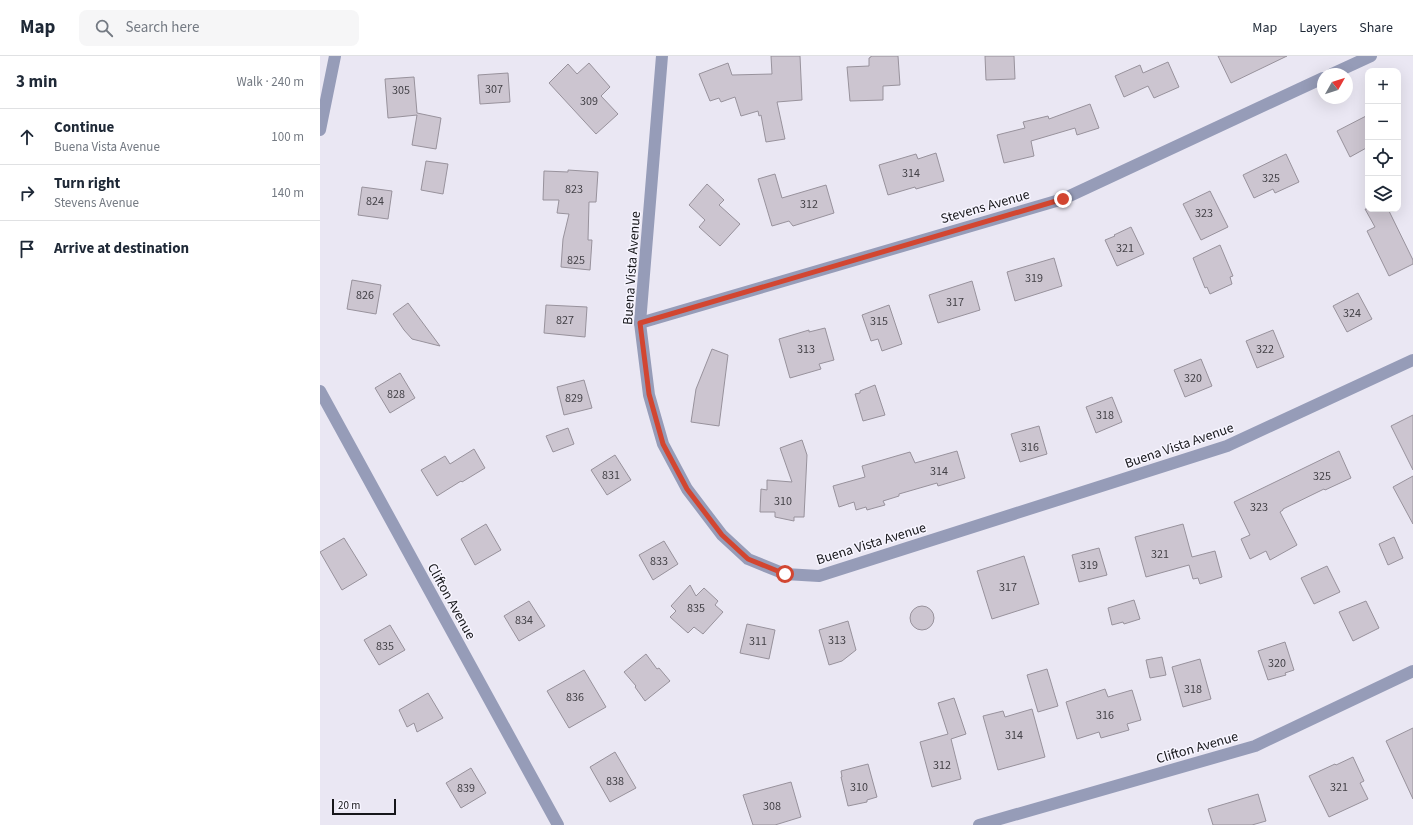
<!DOCTYPE html>
<meta charset="utf-8">
<style>
:root{--surface:#fff;--page:#f6f6f7;--text:#1f2937;--muted:#747a83;--line:#e0e1e3}
body{margin:0;font-family:"Source Sans 3",sans-serif;background:var(--page);color:var(--text)}
.controls{position:absolute;right:12px;top:12px;display:grid;overflow:hidden;border-radius:8px;box-shadow:0 4px 16px #0002}
.controls button{width:36px;height:36px;display:grid;place-items:center;padding:0;border:0;border-bottom:1px solid var(--line);background:var(--surface);color:var(--text);font:20px sans-serif}
.compass{position:absolute;left:997px;top:12px;width:36px;height:36px;border-radius:50%;background:var(--surface);box-shadow:0 4px 16px #0002;rotate:51deg}
.scale{position:absolute;left:12px;bottom:10px;width:64px;box-sizing:border-box;padding-left:4px;border:2px solid #16161a;border-top:0;font-size:11px;line-height:14px;white-space:nowrap;color:#16161a;-webkit-text-stroke:3px #f7f5ff;paint-order:stroke}
.stop{position:absolute;width:12px;height:12px;margin:-9px;border:3px solid #d24631;border-radius:50%;background:#fff}
.stop.end{background:#d24631;border-color:#fff;box-shadow:0 1px 4px #0008}
.list{margin:0;padding:0;list-style:none}
h2{display:flex;justify-content:space-between;align-items:center;height:52px;margin:0;padding:0 16px;font-size:17px}
h2 small{font-size:13px;font-weight:400;color:var(--muted)}
.list li{display:grid;grid-template-columns:26px 1fr auto;gap:12px;align-items:center;box-sizing:border-box;height:56px;padding:0 16px;border-top:1px solid var(--line)}
.list b{display:block;font-size:15px;white-space:nowrap}
.list p{margin:0;font-size:13px;white-space:nowrap;color:var(--muted)}
.list em{font-size:13px;font-style:normal;color:var(--muted)}
.icon{flex:none;width:22px;height:22px;fill:none;stroke:currentColor;stroke-width:2;stroke-linecap:round;stroke-linejoin:round}
.map{position:relative;flex:none;width:1093px;height:769px;overflow:hidden}
header{display:flex;align-items:center;gap:24px;box-sizing:border-box;height:56px;padding:0 20px;background:var(--surface);border-bottom:1px solid var(--line)}
header strong{font-size:19px}
nav{display:flex;gap:22px;margin-inline-start:auto;font-size:14px}
.search{width:280px;height:36px;background:var(--page);display:flex;align-items:center;gap:10px;box-sizing:border-box;padding:0 14px;border-radius:8px;color:var(--muted);font-size:15px}
main{display:flex}
aside{flex:1;background:var(--surface)}
.map>svg:first-child{display:block}
</style>
<header>
<strong>Map</strong>
<div class="search"><svg class="icon" aria-label="search" viewBox="0 0 24 24"><circle cx="10" cy="10" r="6"/><path d="M15 15l6 6"/></svg>Search here</div>
<nav><a>Map</a><a>Layers</a><a>Share</a></nav>
</header>
<main>
<aside>
<h2>3 min<small>Walk · 240 m</small></h2>
<ul class="list">
<li><svg class="icon" aria-label="ahead" viewBox="0 0 24 24"><path d="M12 20V5M6 11l6-6 6 6"/></svg><div><b>Continue</b><p>Buena Vista Avenue</p></div><em>100 m</em></li>
<li><svg class="icon" aria-label="right" viewBox="0 0 24 24"><path d="M7 20v-9h11M14 6l5 5-5 5"/></svg><div><b>Turn right</b><p>Stevens Avenue</p></div><em>140 m</em></li>
<li><svg class="icon" aria-label="arrive" viewBox="0 0 24 24"><path d="M6 21V4h12l-3 4 3 4H6"/></svg><div><b>Arrive at destination</b></div></li>
</ul>
</aside>
<div class="map">
<svg width="1093" height="769" viewBox="0 0 1093 769">
<rect width="100%" height="100%" fill="#eae7f3"/>
<g fill="#ccc5d0" stroke="#98929c">
<path d="M451,0H480L482,44L457,46L465,83L446,86L441,59L439,60L438,55L421,60L415,41L401,46L399,42L390,45L379,18L408,7L412,19L452,18Z"/>
<path d="M551,0H578L580,29L563,30V44L530,45L527,11L549,10V2L551,1Z"/>
<path d="M665,0H694L695,23L666,24Z"/>
<path d="M898,0H967L911,27Z"/>
<path d="M848,6L859,31L834,42L828,30L804,41L795,20L820,9L823,17Z"/>
<path d="M269,7L290,31L281,40L298,58L276,78L229,27L248,8L257,18Z"/>
<path d="M188,17L190,46L160,48L158,19Z"/>
<path d="M94,21L97,57L121,62L116,93L92,89L97,59L68,62L65,23Z"/>
<path d="M770,48L779,72L757,79L755,72L711,85L714,100L684,107L677,79L705,72L703,66L728,60L729,63Z"/>
<path d="M1048,59V91L1030,101L1017,75Z"/>
<path d="M616,97L624,125L596,133L595,131L568,139L559,109L596,98L598,103Z"/>
<path d="M966,98L979,126L955,137L953,133L934,142L923,119Z"/>
<path d="M106,105L128,108L123,138L101,134Z"/>
<path d="M248,114L278,116L276,146H269L268,184H272L270,214L241,211L243,183L249,158L237,157L239,144H223L224,115L248,116Z"/>
<path d="M455,118L462,142L506,129L514,157L473,170L469,165L452,170L438,123Z"/>
<path d="M387,128L404,144L399,149L420,168L400,190L379,171L385,164L369,149Z"/>
<path d="M42,131L72,135L68,163L38,159Z"/>
<path d="M890,135L908,171L881,184L863,148Z"/>
<path d="M1045,153H1068L1093,204V208L1069,220L1047,175L1055,171Z"/>
<path d="M811,171L824,198L797,210L785,184L795,180L794,179Z"/>
<path d="M900,189L913,220L910,221L912,228L890,238L887,231L885,232L873,202Z"/>
<path d="M734,202L742,230L695,245L687,216Z"/>
<path d="M32,224L61,229L56,258L27,253Z"/>
<path d="M652,225L660,254L618,267L609,239Z"/>
<path d="M1038,237L1052,263L1027,276L1013,250Z"/>
<path d="M88,247L120,290L92,283L84,274L73,258Z"/>
<path d="M226,249L267,251L265,281L224,277Z"/>
<path d="M569,249L582,288L562,295L558,283L551,285L542,259Z"/>
<path d="M505,272L514,304L499,308L501,313L470,322L459,283L489,274V276Z"/>
<path d="M953,274L964,301L937,312L926,285Z"/>
<path d="M392,293L408,299L399,370L371,366L376,333Z"/>
<path d="M881,303L892,330L865,341L854,314Z"/>
<path d="M80,317L95,342L70,357L55,332Z"/>
<path d="M264,324L272,352L244,359L237,331Z"/>
<path d="M555,329L565,359L543,365L535,338L540,337V335Z"/>
<path d="M792,341L802,366L776,377L766,351Z"/>
<path d="M1093,359V414L1071,370Z"/>
<path d="M719,370L727,398L700,406L691,378Z"/>
<path d="M248,372L254,388L233,396L226,380Z"/>
<path d="M482,384L487,399L484,461H474V465L455,461V456H440L441,433L447,434V424L472,426L460,392Z"/>
<path d="M154,393L165,412L142,426L141,425L117,440L101,414L125,400L130,408Z"/>
<path d="M637,395L645,422L618,430L617,427L579,438V440L563,445L565,449L547,454L546,451L536,454L534,446L519,451L513,430L545,421L542,410L590,396L595,407Z"/>
<path d="M1019,395L1031,422L1005,434L1004,433L963,453V454L960,456L977,489L950,504L946,495L930,503L921,483L930,479L914,446Z"/>
<path d="M295,399L311,424L287,439L271,414Z"/>
<path d="M1093,420V468L1073,431Z"/>
<path d="M166,468L181,494L155,509L141,483Z"/>
<path d="M863,468L872,501L895,495L902,521L880,528L878,522L873,523L869,509L826,521L815,481Z"/>
<path d="M1074,481L1083,502L1068,509L1059,488Z"/>
<path d="M24,482L47,519L22,534L0,496Z"/>
<path d="M344,485L358,508L333,524L319,499Z"/>
<path d="M779,492L787,519L759,526L752,499Z"/>
<path d="M704,500L719,548L672,563L657,515Z"/>
<path d="M1007,510L1020,536L994,548L981,522Z"/>
<path d="M370,529L376,540L384,532L398,545L395,549L403,556L383,578L374,571L368,577L350,561L356,555L351,550Z"/>
<path d="M814,544L820,563L804,568L803,566L792,569L788,552Z"/>
<path d="M209,545L225,570L199,585L184,560Z"/>
<path d="M1046,545L1059,572L1033,585L1019,556Z"/>
<circle cx="602" cy="562" r="12"/>
<path d="M528,565L536,594L522,605L509,609L499,574Z"/>
<path d="M427,568L455,574L449,603L420,597Z"/>
<path d="M70,569L85,594L59,609L44,584Z"/>
<path d="M965,586L974,614L965,617L966,619L948,624L938,595Z"/>
<path d="M326,598L337,613L339,612L350,625L325,645L315,631L316,630L304,616Z"/>
<path d="M842,601L846,619L830,622L826,604Z"/>
<path d="M880,603L891,643L863,651L852,611Z"/>
<path d="M727,613L738,650L718,656L707,619Z"/>
<path d="M264,614L286,651L249,672L227,635Z"/>
<path d="M785,633L788,641L812,634L821,664L807,668L809,674L781,682L779,676L757,683L746,646Z"/>
<path d="M108,637L123,662L97,676L94,667L87,671L79,654Z"/>
<path d="M634,642L646,678L631,683L641,723L612,731L600,686L628,678L618,647Z"/>
<path d="M712,653L725,701L678,714L663,660L683,655L685,661Z"/>
<path d="M1093,672V743L1066,685Z"/>
<path d="M295,696L316,732L290,746L270,711Z"/>
<path d="M1033,701L1044,725L1040,727L1048,743L1009,761L989,720L1015,708L1016,709Z"/>
<path d="M548,708L557,741L547,744V746L528,750L521,721H522L521,715Z"/>
<path d="M151,712L166,737L141,752L126,727Z"/>
<path d="M471,726L481,761L455,769H433L423,739Z"/>
<path d="M938,738L946,765L932,769H893L888,753Z"/>
</g>
<g fill="none" stroke-linecap="round" stroke-linejoin="round">
<g stroke="#969cb8" stroke-width="12">
<path d="M342,0L320,267L329,339L343,388L367,433L402,479L428,503L465,518L499,520L907,390L1093,304"/>
<path d="M1012,18L1051,0"/>
<path d="M0,74L15,0"/>
<path d="M320,267L743,143L1003,22"/>
<path d="M0,335L238,769"/>
<path d="M659,769L935,690L1093,615"/>
</g>
</g>
<g fill="none" stroke-linecap="round" stroke-linejoin="round">
<path stroke="#d24631" stroke-width="5" d="M465,518L428,503L402,479L367,433L343,388L329,338L320,267L743,143"/>
</g>
<g text-anchor="middle" stroke-width="3" stroke-linejoin="round" paint-order="stroke">
<g font-size="12" fill="#444248">
<text x="174" y="37">307</text>
<text x="81" y="38">305</text>
<text x="269" y="49">309</text>
<text x="591" y="121">314</text>
<text x="951" y="126">325</text>
<text x="254" y="137">823</text>
<text x="55" y="149">824</text>
<text x="489" y="152">312</text>
<text x="884" y="161">323</text>
<text x="805" y="196">321</text>
<text x="256" y="208">825</text>
<text x="714" y="226">319</text>
<text x="45" y="243">826</text>
<text x="635" y="250">317</text>
<text x="1032" y="261">324</text>
<text x="245" y="268">827</text>
<text x="559" y="269">315</text>
<text x="486" y="297">313</text>
<text x="945" y="297">322</text>
<text x="873" y="326">320</text>
<text x="76" y="342">828</text>
<text x="254" y="346">829</text>
<text x="785" y="363">318</text>
<text x="710" y="395">316</text>
<text x="619" y="419">314</text>
<text x="291" y="423">831</text>
<text x="1002" y="424">325</text>
<text x="463" y="449">310</text>
<text x="939" y="455">323</text>
<text x="840" y="502">321</text>
<text x="339" y="509">833</text>
<text x="769" y="513">319</text>
<text x="688" y="535">317</text>
<text x="376" y="556">835</text>
<text x="204" y="568">834</text>
<text x="517" y="588">313</text>
<text x="438" y="589">311</text>
<text x="65" y="594">835</text>
<text x="957" y="611">320</text>
<text x="873" y="637">318</text>
<text x="255" y="645">836</text>
<text x="785" y="663">316</text>
<text x="694" y="683">314</text>
<text x="622" y="713">312</text>
<text x="295" y="729">838</text>
<text x="539" y="735">310</text>
<text x="1019" y="735">321</text>
<text x="146" y="736">839</text>
<text x="452" y="754">308</text>
</g>
<g font-size="14" fill="#16161a" stroke="#f7f5ff">
<text transform="translate(665 150) rotate(-16)" y="5">Stevens Avenue</text>
<text transform="translate(311 212) rotate(-86)" y="5">Buena Vista Avenue</text>
<text transform="translate(859 389) rotate(-19)" y="5">Buena Vista Avenue</text>
<text transform="translate(551 487) rotate(-17)" y="5">Buena Vista Avenue</text>
<text transform="translate(132 545) rotate(61)" y="5">Clifton Avenue</text>
<text transform="translate(877 691) rotate(-16)" y="5">Clifton Avenue</text>
</g>
</g>
</svg>
<div class="controls">
<button>+</button>
<button>−</button>
<button><svg class="icon" aria-label="locate" viewBox="0 0 24 24"><circle cx="12" cy="12" r="6"/><path d="M12 2v4M12 18v4M2 12h4M18 12h4"/></svg></button>
<button><svg class="icon" aria-label="layers" viewBox="0 0 24 24"><path d="M12 4l9 5-9 5-9-5zM3 14l9 5 9-5"/></svg></button>
</div>
<svg class="compass" viewBox="-18 -18 36 36"><path d="M0-13l5 13h-10z" fill="#e53935"/><path d="M0 13l5-13h-10z" fill="#747a83"/></svg>
<div class="scale">20 m</div>
<div class="stop" style="left:465px;top:518px"></div>
<div class="stop end" style="left:743px;top:143px"></div>
</div>
</main>
